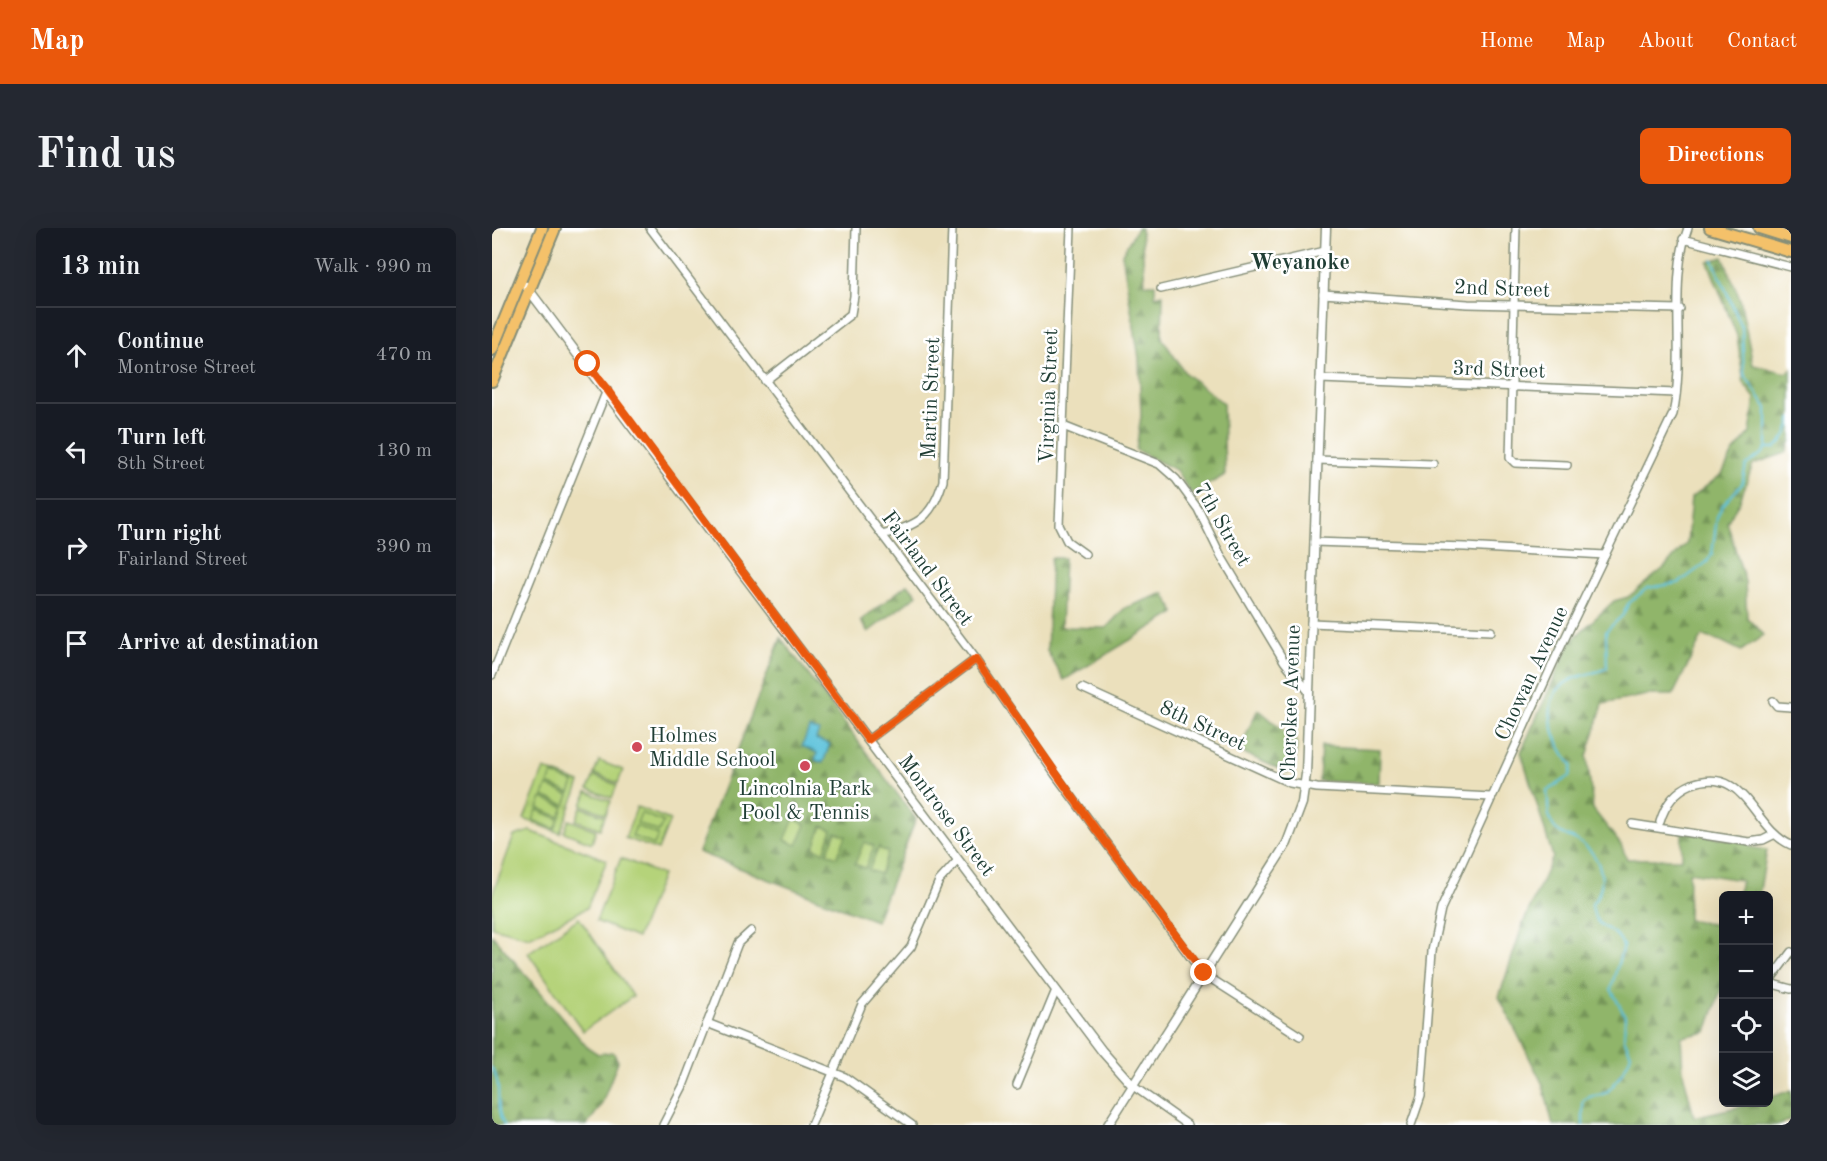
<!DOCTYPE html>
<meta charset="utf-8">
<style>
:root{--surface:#171b24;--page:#242831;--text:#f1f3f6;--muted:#9ea1a6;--line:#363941;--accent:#ea580c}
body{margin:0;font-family:"Old Standard TT",serif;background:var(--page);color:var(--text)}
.controls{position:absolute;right:18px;bottom:18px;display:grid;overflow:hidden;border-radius:9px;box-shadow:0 6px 24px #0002}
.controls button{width:54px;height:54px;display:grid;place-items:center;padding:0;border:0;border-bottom:2px solid var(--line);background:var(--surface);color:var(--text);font:30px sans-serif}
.stop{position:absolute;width:18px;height:18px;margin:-14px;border:4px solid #ea580c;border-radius:50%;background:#fff}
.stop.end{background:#ea580c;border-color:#fff;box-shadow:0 2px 6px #0008}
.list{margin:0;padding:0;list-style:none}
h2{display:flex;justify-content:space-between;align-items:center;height:78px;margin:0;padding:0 24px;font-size:26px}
h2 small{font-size:20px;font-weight:400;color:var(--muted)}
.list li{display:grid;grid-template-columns:39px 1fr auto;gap:18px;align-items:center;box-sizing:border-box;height:96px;padding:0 24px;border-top:2px solid var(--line)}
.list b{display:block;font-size:22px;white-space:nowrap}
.list p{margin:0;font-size:20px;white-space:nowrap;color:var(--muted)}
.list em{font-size:20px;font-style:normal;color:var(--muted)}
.icon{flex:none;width:33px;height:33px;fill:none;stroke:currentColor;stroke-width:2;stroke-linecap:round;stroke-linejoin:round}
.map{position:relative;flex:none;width:1299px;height:897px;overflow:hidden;border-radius:9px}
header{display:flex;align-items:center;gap:36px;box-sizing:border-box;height:84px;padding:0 30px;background:var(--accent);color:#fff}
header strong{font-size:28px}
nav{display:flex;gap:33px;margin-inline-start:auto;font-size:21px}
.intro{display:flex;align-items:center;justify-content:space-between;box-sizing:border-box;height:144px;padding:0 36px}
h1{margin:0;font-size:42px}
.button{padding:15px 27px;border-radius:9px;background:var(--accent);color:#fff;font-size:21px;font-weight:700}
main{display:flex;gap:36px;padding:0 36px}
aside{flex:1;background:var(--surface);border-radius:9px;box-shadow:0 6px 24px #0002}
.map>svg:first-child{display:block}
</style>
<header>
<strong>Map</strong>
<nav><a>Home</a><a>Map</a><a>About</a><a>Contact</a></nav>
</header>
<div class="intro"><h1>Find us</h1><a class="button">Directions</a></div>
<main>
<aside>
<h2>13 min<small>Walk · 990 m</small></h2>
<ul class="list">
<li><svg class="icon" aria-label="ahead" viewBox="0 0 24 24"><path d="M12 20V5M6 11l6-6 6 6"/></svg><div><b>Continue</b><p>Montrose Street</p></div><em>470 m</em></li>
<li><svg class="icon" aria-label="left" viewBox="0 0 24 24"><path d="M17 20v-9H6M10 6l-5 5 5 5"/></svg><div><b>Turn left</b><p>8th Street</p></div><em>130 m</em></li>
<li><svg class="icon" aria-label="right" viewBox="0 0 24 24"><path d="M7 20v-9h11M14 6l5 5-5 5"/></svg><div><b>Turn right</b><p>Fairland Street</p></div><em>390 m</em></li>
<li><svg class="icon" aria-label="arrive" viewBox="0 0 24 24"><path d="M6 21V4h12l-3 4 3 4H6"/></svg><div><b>Arrive at destination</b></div></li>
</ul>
</aside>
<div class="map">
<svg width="1299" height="897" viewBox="0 0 1299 897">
<defs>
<pattern id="grass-tufts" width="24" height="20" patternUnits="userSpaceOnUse" patternTransform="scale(1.5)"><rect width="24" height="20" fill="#b5d37a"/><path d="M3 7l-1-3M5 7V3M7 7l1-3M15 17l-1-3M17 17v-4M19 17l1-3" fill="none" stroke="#9bb66a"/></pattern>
<pattern id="forest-firs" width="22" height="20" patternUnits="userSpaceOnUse" patternTransform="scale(1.5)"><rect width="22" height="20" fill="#90b56a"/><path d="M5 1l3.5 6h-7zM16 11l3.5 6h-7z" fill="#759458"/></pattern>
</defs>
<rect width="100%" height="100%" fill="#fff"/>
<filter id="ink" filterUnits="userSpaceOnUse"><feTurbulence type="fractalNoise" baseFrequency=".0167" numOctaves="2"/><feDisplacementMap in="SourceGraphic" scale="12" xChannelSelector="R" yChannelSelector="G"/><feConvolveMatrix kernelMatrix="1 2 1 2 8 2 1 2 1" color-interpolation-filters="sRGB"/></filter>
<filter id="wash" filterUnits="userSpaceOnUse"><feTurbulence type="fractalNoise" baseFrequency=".008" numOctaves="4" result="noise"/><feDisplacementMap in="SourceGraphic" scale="24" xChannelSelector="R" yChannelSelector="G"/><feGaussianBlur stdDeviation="1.35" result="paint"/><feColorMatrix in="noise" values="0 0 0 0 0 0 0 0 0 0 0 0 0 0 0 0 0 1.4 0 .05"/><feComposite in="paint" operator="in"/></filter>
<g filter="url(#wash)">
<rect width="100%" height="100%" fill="#ebe0bc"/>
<g fill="url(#grass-tufts)" stroke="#6a8857" stroke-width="1.5">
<path d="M52,541L88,555L68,605L32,591Z"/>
<path d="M145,579L178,592L166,622L133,610Z"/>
</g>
<g fill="url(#forest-firs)" stroke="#58794f" stroke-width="1.5">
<path d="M645,0H649L653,56H663V68L671,66L670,110L693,145L731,175L733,247L699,266L684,242L644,222L649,188L647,130L630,26Z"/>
<path d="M1231,29L1248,71L1261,137L1295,145L1299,141V212L1294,225L1261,236L1247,275L1235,294L1253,354L1255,390L1272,407L1249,423L1229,413L1210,408L1181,467H1155L1111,476L1095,528L1101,581L1129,617L1135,631H1190V603L1259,615L1258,619L1275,622L1267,667L1246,666L1249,652L1197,644L1196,692L1231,698L1232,753L1215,804L1189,809L1191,844L1202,889L1263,875L1276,874L1277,870L1299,862V891L1288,897H1061L1051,857L1007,769L1032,693L1061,629L1029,524L1079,413L1122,373L1136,369L1172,340L1195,315L1199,270L1230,246L1241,225L1258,205L1263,170L1252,156L1245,108L1216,34Z"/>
<path d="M559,330H572L569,399L614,400L633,380L672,365L683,385L572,452L555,423Z"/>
<path d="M416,356L425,367L376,404L368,393Z"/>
<path d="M289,410L424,591L384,693L206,624Z"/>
<path d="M766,481L805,514L803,539L796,545L747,523Z"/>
<path d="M829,518L888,521L887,555L827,553Z"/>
<path d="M0,707L95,819L106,826L121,824L126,833L109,878L95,897H0Z"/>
</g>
<g fill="#b5d37a" stroke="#6a8857" stroke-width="1.5">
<path d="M107,533L131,542L126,555L102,546Z"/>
<path d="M60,546L82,555L78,565L56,556Z"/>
<path d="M102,548L125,557L120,570L96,561Z"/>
<path d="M55,558L77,567L73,577L51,568Z"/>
<path d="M95,564L119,573L114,586L90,577Z"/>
<path d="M50,570L72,579L68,589L46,580Z"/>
<path d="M89,579L113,588L108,601L84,592Z"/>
<path d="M45,582L67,591L63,601L41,592Z"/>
<path d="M149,585L171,594L167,604L145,595Z"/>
<path d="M302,591L314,597L305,617L293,612Z"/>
<path d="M77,592L104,602L100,615L72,604Z"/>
<path d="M144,598L166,607L162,617L140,608Z"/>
<path d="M330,598L340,602L332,624L322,620Z"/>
<path d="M38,603L115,632L95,680L37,709L0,699V667L22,608Z"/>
<path d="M344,604L354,608L345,629L335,625Z"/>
<path d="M372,614L382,618L373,640L363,636Z"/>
<path d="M386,620L396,624L388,646L377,642Z"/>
<path d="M129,630L170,647L145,710L104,693Z"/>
<path d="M87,690L141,768L91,803L36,725Z"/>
</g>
<path fill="#5dc2db" stroke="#3e8088" stroke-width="1.5" d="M317,500L327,503L324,511L338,516L331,535L323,532L325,525L310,518Z"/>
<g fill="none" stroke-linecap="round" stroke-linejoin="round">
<g stroke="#5dc2db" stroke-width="2">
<path d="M1274,220H1283C1293,211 1297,203 1299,191"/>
<path d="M0,840C12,859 1,879 12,897"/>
<path d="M1091,897V873C1098,866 1105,869 1113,865C1121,861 1137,835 1139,826L1132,810L1133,788L1119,761L1131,718C1124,696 1102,706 1100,676C1118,655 1109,627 1086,613C1078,608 1068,607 1062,599C1054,588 1057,575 1055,563L1078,548L1080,537C1063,516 1044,473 1075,454C1088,446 1102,446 1115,440L1114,403L1131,387L1136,376L1155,360L1187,355L1215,334L1220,326L1225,289L1230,278L1250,256L1254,237L1271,225L1275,218V180L1252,146L1250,100L1221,32"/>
</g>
</g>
</g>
<g filter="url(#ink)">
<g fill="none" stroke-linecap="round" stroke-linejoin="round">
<g stroke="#858e78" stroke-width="10">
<g id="minor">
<path d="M158,0L484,431L563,546L705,738L721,752L808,808"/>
<path d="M579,0L567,297L575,313L593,326"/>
<path d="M1024,0L1018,230L1023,235L1075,237"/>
<path d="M1191,11L1299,39"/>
<path d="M669,61L833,23"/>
<path d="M831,66L976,76L1188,81"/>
<path d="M828,151L1184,165"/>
<path d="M273,153L359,86L362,68L364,0"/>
<path d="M571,198L667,236L684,251L706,281L729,328L792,433L817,464"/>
<path d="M825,232L941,236"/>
<path d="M390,307C426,297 440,290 451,253L460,0"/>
<path d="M822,314L973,319L1113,327"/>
<path d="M819,395L999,403"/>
<path d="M0,447L115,162"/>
<path d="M590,460L798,555L825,560L999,569"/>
<path d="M1281,473L1285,478L1299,479"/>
<path d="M376,512L484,431"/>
<path d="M1168,594C1173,577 1183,563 1200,556C1254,536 1260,600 1299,617"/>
<path d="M1140,596L1257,614L1271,612L1281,607"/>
<path d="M1276,755L1299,724"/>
<path d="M1277,755L1299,761"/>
<path d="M215,795L353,849L420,897"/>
<path d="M525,857L564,762"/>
<path d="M641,858L696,897"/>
<path d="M171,897L191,858L246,715L259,703"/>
<path d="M319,897L370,776L419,719L447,653L466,632"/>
<path d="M919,897L929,868L940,723L949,681L1063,431L1181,186C1194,127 1176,55 1196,0"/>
</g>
</g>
<g stroke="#858e78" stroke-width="11">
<g id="tertiary">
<path d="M34,58L610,823L641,858"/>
<path d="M616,897L795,615L810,575L814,546L834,0"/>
</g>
</g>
<g stroke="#858e78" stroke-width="14">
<g id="primary">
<path d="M1218,0L1299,24"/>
<path d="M1267,0L1299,10"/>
<path d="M0,122L50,0"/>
<path d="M0,153L63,0"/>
</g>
</g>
<use href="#minor" stroke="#fff" stroke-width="7"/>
<use href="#tertiary" stroke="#fff" stroke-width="8"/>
<use href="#primary" stroke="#f4c16a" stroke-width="10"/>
</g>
</g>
<g fill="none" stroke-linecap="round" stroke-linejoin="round" filter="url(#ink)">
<path stroke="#ea580c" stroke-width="8" d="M96,136L376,512L484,431L599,595L712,745"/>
</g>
<g fill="#d1495b" stroke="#fff" stroke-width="2">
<circle cx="145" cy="519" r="6"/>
<circle cx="313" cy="538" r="6"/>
</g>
<g text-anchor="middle" stroke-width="5" stroke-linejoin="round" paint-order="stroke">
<g font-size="21" fill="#1f3d34" stroke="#fff">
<text transform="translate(1010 60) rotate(2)" y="7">2nd Street</text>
<text transform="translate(1007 141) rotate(2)" y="7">3rd Street</text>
<text transform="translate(556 168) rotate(-88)" y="7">Virginia Street</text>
<text transform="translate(438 170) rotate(-88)" y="7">Martin Street</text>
<text transform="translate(731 296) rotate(60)" y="7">7th Street</text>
<text transform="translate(436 340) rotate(53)" y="7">Fairland Street</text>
<text transform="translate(1039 445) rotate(-65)" y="7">Chowan Avenue</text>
<text transform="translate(798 475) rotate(-88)" y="7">Cherokee Avenue</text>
<text transform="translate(711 497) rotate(25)" y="7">8th Street</text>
<text transform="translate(455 587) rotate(53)" y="7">Montrose Street</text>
</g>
<g font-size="21" fill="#1f3d34" stroke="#fff" text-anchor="start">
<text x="157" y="514">Holmes<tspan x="157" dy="24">Middle School</tspan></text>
<text x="313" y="567" text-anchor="middle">Lincolnia Park<tspan x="313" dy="24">Pool &amp; Tennis</tspan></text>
</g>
<g font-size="22" font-weight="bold" fill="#1f3d34" stroke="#fff">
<text x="808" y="41">Weyanoke</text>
</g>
</g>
</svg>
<div class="controls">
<button>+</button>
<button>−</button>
<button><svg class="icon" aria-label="locate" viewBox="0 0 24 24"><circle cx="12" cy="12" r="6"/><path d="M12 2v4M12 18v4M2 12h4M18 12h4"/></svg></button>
<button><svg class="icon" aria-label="layers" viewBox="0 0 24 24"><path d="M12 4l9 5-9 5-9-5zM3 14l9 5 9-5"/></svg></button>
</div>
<div class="stop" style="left:96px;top:136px"></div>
<div class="stop end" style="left:712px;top:745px"></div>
</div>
</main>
